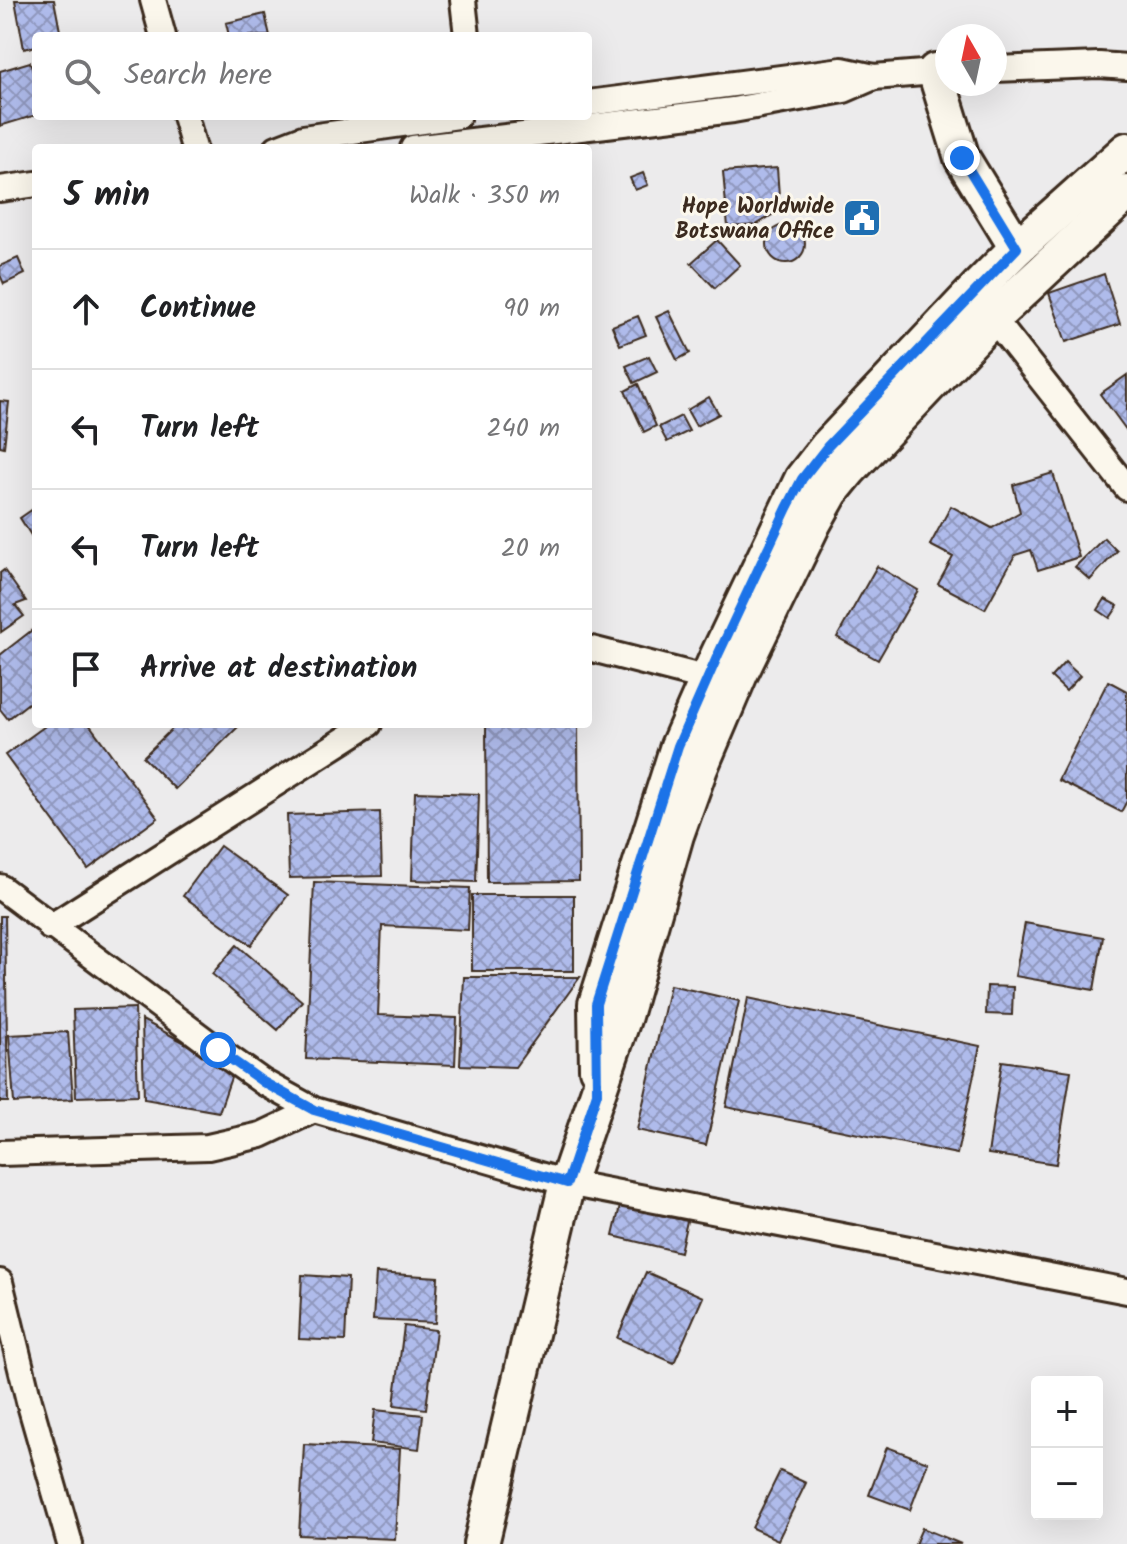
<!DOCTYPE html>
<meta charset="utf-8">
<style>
:root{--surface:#fff;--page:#f6f6f6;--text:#202124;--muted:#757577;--line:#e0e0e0}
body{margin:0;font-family:Kalam,sans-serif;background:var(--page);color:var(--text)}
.controls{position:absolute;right:24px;bottom:24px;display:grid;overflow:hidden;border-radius:8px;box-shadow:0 8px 32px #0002}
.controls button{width:72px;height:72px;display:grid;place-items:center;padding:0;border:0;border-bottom:2px solid var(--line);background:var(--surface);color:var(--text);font:40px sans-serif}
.compass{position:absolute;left:935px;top:24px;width:72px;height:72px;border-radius:50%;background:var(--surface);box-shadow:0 8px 32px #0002;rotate:351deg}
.stop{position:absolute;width:24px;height:24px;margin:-18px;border:6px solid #1a73e8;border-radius:50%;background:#fff}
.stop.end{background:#1a73e8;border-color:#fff;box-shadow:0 2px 8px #0008}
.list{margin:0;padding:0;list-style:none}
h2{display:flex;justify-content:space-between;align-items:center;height:104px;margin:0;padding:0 32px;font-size:34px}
h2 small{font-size:26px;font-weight:400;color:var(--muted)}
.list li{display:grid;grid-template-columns:52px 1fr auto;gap:24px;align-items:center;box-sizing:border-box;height:120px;padding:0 32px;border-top:2px solid var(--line)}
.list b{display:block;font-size:30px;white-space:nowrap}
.list em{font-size:26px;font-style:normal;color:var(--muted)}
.icon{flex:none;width:44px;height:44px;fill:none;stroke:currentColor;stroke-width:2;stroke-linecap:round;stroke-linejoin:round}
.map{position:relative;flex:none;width:1127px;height:1544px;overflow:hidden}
.search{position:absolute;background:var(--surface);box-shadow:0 8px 32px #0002;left:32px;top:32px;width:560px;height:88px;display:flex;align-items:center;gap:20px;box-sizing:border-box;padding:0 28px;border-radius:8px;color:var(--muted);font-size:30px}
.panel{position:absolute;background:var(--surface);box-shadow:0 8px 32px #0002;left:32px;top:144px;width:560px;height:584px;border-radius:8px}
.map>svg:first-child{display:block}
</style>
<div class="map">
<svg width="1127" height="1544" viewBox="0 0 1127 1544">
<defs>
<pattern id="building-cross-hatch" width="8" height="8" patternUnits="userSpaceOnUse" patternTransform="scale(2)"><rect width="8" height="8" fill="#afbbeb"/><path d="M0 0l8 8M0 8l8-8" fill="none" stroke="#9098be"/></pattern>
</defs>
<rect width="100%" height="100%" fill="#ecebec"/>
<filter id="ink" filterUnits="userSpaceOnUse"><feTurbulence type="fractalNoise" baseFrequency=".0125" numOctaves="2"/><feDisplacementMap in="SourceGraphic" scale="16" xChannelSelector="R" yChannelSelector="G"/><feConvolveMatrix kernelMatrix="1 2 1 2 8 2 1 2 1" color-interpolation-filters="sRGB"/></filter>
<g filter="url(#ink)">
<g fill="url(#building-cross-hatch)" stroke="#3b2a1e" stroke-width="2">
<path d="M15,0H54L61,36H36V46L24,49Z"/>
<path d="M265,14L270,36H229L226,23Z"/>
<path d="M30,62L36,82V115L0,126V71Z"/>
<path d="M777,168L780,210L756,225L728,227L723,172Z"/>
<path d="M643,173L648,185L635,190L630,178Z"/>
<circle cx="786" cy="244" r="19"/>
<path d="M717,240L740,265L715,288L691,263Z"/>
<path d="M18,258L25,274L4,284L0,275V266Z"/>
<path d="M1104,274L1120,324L1066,342L1049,293Z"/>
<path d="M669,311L690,353L677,360L656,317Z"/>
<path d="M638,316L646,335L620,345L612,326Z"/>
<path d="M649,356L657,372L634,383L626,366Z"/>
<path d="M1127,375V431L1100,394Z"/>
<path d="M638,384L656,426L644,432L625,391Z"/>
<path d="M709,397L719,414L696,426L687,410Z"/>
<path d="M0,401L9,402L4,447L0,446Z"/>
<path d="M681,416L689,431L667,442L659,427Z"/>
<path d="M1053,473L1079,557L1038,570L1031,550L1015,555L985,609L938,584L953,557L930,545L951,506L992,528L1020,512L1013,485Z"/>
<path d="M36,507V543L20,518Z"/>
<path d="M1104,538L1117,551L1090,580L1075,567Z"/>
<path d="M877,566L918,590L878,660L837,637Z"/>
<path d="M4,570L26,601L15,605L24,616L1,632L0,573Z"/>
<path d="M1105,599L1118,606L1110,618L1098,610Z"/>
<path d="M36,627V697L8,719L0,709V655Z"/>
<path d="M1065,662L1080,676L1066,691L1051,677Z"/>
<path d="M1108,681L1127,691V801L1121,812L1058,780Z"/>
<path d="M48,724H89L158,818L88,869L5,755Z"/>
<path d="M177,724H241L175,789L143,757Z"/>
<path d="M486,724H578L579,881L487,882Z"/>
<path d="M415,792L479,794L476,882L412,880Z"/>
<path d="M380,812L382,876L289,878L287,815Z"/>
<path d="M220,846L288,895L251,945L183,896Z"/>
<path d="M314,882L470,888L468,930L382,926L378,1015L457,1018L455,1065L306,1059Z"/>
<rect x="472" y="895" width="102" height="76"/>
<path d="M0,916H5L8,1102H0Z"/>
<path d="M1025,923L1103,937L1094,990L1015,976Z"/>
<path d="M237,945L302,1001L278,1030L212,974Z"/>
<path d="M464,977H580L515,1067L460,1065Z"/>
<path d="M670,985L739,1001L706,1145L637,1130Z"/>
<path d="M987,986L1013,987L1012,1015L986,1014Z"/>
<path d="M748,998L980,1046L957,1154L726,1107Z"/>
<path d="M135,1008L138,1095L76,1097L73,1010Z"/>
<path d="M142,1020L234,1069L219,1112L144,1099Z"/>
<path d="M68,1032L73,1099L14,1103L9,1035Z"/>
<path d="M1002,1061L1071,1071L1056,1164L988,1154Z"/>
<path d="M620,1206L687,1221L680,1252L613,1236Z"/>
<path d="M646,1272L703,1297L674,1363L617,1338Z"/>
<path d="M376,1273L438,1277L435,1323L373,1320Z"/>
<path d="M302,1275L348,1278L345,1341L299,1339Z"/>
<path d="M404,1326L436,1330L426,1409L394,1405Z"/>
<path d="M375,1410L423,1415L419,1449L371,1443Z"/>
<path d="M304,1444L400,1449L395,1539L299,1535Z"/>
<path d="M887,1447L928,1462L910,1510L869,1495Z"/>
<path d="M780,1471L806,1483L778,1540L752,1528Z"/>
<path d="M922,1528L961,1544H915Z"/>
</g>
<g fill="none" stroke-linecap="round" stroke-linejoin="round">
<g stroke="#3b2a1e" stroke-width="30">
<g id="street">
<path d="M153,0L163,36"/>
<path d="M463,0L467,36"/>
<path d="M995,69L1099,65L1127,67"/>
<path d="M588,103L842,70L874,77L947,71"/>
<path d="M185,116L194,148"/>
<path d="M277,148L303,138L458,116"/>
<path d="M413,148L733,110L844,90L874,77"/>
<path d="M0,189L36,184"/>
<path d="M988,306L993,318L1127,488"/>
<path d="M588,648L709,679L719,687"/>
<path d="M0,887L218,1050L263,1082L314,1110L567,1183L1127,1291"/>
<path d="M50,927L369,724"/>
<path d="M0,1153L208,1147L261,1135L314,1110"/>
<path d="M0,1282L29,1401L70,1544"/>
</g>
</g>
<g stroke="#3b2a1e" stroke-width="40">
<g id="secondary">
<path d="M935,71L962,158L1017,248"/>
<path d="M597,1069L596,1004L678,746L718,655L802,479L827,447L978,287L1017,248L1127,150"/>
<path d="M481,1544L567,1183L624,1016L676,835L700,768L740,674L813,524L831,492L849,470L993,318L1127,193"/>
</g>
</g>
<use href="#street" stroke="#fbf7ec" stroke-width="24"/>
<use href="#secondary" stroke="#fbf7ec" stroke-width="34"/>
</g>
</g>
<g fill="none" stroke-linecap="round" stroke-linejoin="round" filter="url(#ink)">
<path stroke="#1a73e8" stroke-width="10" d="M218,1050L263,1082L314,1110L567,1183L597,1093L596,1004L678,746L718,655L787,508L802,479L827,447L1017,248L962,158"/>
</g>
<defs>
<g id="civic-square" transform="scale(2)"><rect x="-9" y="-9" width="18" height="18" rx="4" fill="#1f6fb2" stroke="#fbf7ec"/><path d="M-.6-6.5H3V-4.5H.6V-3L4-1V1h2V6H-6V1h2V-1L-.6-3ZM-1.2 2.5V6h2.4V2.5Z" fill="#fff"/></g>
</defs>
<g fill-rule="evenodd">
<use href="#civic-square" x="862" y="218"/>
</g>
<g text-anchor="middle" stroke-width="6" stroke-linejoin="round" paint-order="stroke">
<g font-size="22" font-weight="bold" fill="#3b2a1e" stroke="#fbf7ec" text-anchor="end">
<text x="834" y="213">Hope Worldwide<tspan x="834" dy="25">Botswana Office</tspan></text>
</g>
</g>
</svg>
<div class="controls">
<button>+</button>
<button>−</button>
</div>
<svg class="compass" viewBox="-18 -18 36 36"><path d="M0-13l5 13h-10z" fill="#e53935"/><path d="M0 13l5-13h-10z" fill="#757577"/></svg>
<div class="stop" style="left:218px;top:1050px"></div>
<div class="stop end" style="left:962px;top:158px"></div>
<div class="search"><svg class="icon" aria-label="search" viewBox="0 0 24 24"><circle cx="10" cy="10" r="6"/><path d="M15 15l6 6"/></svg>Search here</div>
<section class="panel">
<h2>5 min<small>Walk · 350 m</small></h2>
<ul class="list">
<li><svg class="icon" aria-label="ahead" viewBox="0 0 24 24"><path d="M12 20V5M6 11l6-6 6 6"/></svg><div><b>Continue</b></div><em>90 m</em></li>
<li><svg class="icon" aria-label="left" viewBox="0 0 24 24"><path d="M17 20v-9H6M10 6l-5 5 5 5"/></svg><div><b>Turn left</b></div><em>240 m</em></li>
<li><svg class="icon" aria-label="left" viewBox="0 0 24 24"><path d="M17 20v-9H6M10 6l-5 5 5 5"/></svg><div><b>Turn left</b></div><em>20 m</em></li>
<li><svg class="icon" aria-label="arrive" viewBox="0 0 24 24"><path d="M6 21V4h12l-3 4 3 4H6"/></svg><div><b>Arrive at destination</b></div></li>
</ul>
</section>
</div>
